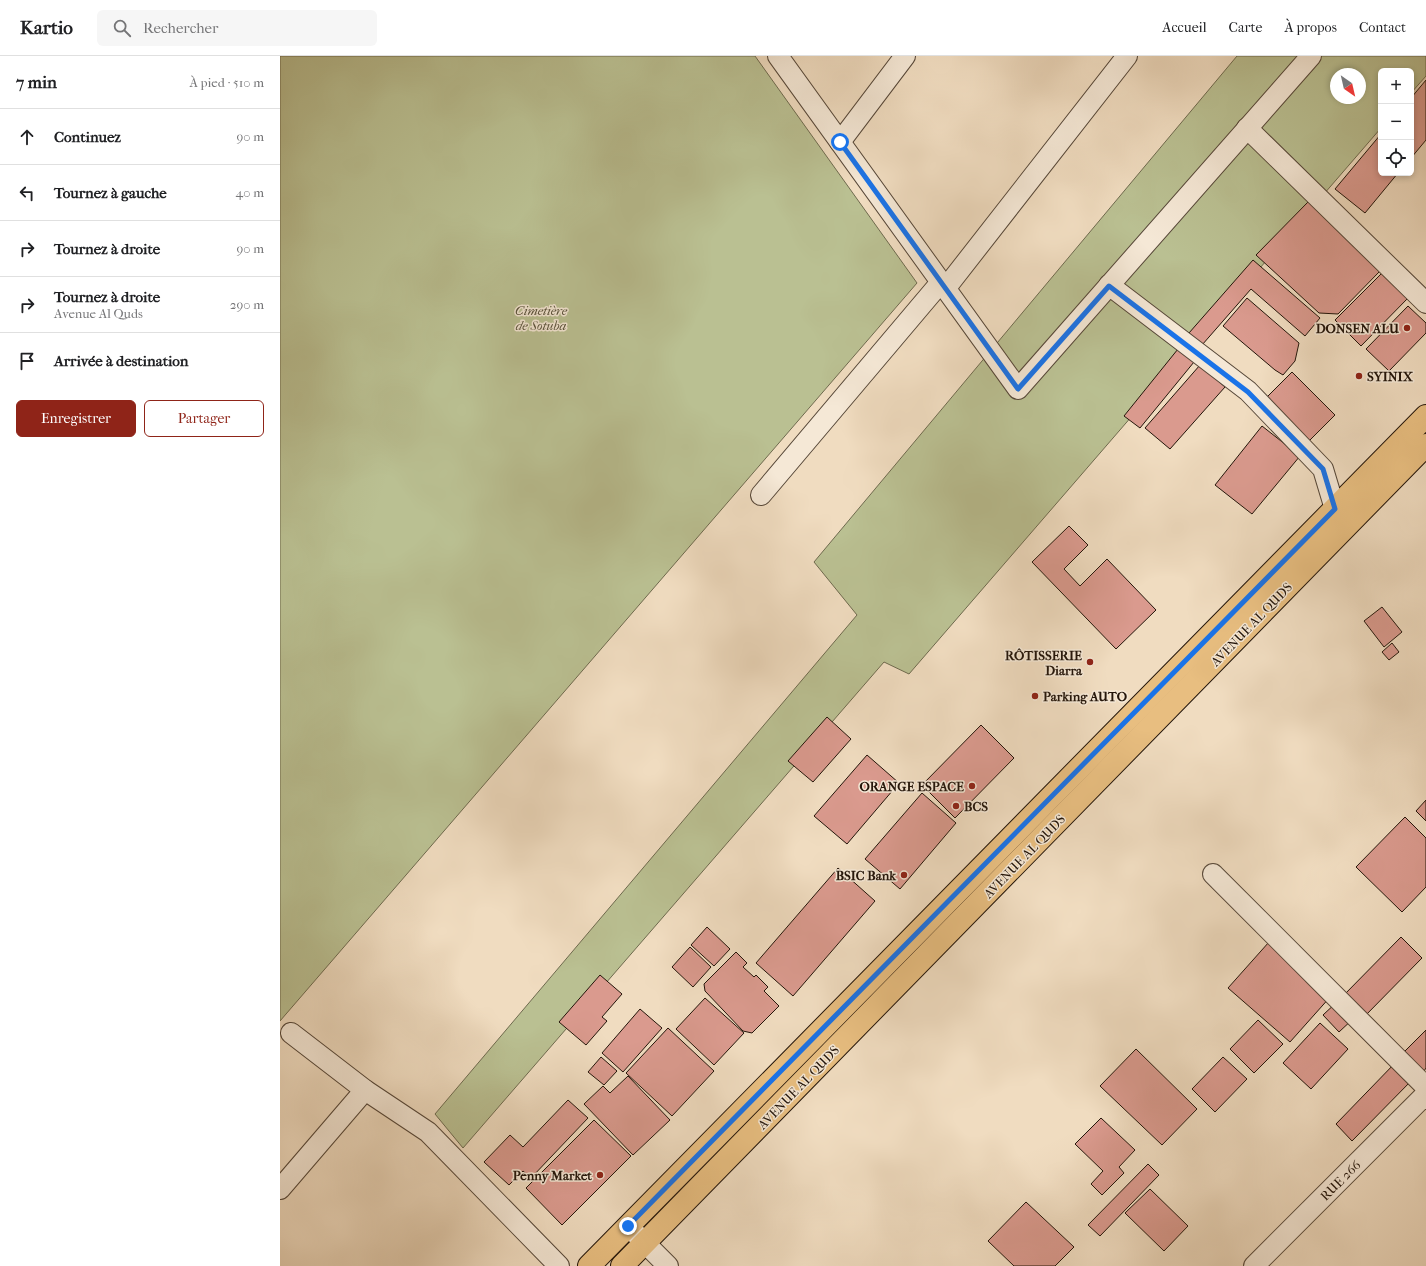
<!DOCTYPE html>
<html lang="fr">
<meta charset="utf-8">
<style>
:root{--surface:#fff;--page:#f6f6f6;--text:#202124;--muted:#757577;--line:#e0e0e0;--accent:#8f2418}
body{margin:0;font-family:"IM FELL French Canon",serif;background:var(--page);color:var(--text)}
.controls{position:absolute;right:12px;top:12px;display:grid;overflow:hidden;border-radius:6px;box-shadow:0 2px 6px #0003}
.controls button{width:36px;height:36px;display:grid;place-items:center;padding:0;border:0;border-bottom:1px solid var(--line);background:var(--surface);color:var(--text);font:20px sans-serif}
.compass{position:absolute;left:1050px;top:12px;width:36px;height:36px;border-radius:50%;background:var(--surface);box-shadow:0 2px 6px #0003;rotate:146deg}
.stop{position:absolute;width:12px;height:12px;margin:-9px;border:3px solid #1a73e8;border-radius:50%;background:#fff}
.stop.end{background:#1a73e8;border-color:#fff;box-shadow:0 1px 4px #0008}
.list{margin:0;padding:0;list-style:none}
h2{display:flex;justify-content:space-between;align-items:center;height:52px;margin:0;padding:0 16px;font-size:17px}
h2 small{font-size:13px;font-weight:400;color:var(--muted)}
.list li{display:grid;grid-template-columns:26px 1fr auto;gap:12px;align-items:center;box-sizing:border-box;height:56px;padding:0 16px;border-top:1px solid var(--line)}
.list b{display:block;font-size:15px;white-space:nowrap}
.list p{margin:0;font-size:13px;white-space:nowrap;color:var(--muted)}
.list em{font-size:13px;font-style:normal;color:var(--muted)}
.actions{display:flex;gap:8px;padding:12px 16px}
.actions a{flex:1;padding:9px 0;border:1px solid var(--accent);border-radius:6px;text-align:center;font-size:14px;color:var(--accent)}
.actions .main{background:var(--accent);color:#fff}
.icon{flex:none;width:22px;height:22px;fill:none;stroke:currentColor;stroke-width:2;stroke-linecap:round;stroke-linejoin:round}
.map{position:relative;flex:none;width:1146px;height:1210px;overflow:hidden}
header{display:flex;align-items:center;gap:24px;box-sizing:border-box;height:56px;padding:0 20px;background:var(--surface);border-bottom:1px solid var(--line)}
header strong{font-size:19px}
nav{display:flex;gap:22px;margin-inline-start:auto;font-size:14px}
.search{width:280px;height:36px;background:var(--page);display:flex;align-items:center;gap:10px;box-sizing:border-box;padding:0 14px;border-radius:6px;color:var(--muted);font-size:15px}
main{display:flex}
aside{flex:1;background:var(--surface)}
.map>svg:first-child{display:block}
</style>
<header>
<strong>Kartio</strong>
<div class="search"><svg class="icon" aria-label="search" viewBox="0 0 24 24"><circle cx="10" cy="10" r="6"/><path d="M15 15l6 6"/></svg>Rechercher</div>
<nav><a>Accueil</a><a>Carte</a><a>À propos</a><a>Contact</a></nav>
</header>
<main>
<aside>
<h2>7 min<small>À pied · 510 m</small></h2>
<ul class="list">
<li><svg class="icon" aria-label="ahead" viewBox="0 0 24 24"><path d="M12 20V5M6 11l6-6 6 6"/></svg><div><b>Continuez</b></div><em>90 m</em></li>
<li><svg class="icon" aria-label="left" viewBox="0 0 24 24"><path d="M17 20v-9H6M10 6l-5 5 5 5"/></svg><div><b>Tournez à gauche</b></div><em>40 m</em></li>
<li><svg class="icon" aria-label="right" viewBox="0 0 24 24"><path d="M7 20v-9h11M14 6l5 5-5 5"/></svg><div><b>Tournez à droite</b></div><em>90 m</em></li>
<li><svg class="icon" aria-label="right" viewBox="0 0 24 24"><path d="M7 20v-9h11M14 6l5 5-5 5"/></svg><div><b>Tournez à droite</b><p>Avenue Al Quds</p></div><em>290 m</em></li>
<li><svg class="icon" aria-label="arrive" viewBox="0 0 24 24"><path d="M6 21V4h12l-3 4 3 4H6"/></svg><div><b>Arrivée à destination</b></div></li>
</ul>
<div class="actions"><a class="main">Enregistrer</a><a>Partager</a></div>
</aside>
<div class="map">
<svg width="1146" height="1210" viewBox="0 0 1146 1210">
<rect width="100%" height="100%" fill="#f0dcc0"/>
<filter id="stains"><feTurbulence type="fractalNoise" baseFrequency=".005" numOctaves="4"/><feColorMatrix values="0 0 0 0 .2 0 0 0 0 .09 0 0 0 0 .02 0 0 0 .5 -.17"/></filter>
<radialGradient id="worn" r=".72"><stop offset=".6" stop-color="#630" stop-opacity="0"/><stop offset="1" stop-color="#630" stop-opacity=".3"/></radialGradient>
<g fill="#bac092" stroke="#6e6a4e" fill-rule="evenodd">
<path d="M0,0H475L637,227L0,965Z"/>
<path d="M957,0H1146V20L1131,37V15H1101V72L629,618L604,606L183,1092L155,1058L577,559L534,506ZM1056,18H1080V42H1056Z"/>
</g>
<g fill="#da9a8e" stroke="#23150a">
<path d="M1146,24V84L1131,102V42Z"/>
<path d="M1101,78V117H1118L1085,157L1055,133Z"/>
<path d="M1028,146L1100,215L1058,258L1039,257L976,199Z"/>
<path d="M973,204L1040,262L1025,280L971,233L922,289L909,277Z"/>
<path d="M1102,217L1128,242L1081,290L1055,264Z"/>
<path d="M967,242L1019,287L1015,305L1003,319L995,314L943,270Z"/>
<path d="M1128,250L1146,267V277L1109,315L1086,293Z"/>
<path d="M898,293L914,306L860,372L844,360Z"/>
<path d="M920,309L945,331L890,393L865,372Z"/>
<path d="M1012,316L1055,359L1029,385L985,343Z"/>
<path d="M982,370L1020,400L972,458L935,429Z"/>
<path d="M789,470L808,489L784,513L800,530L827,503L876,554L836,593L752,506Z"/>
<path d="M1102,551L1122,576L1104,591L1084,565Z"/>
<path d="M1112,587L1119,596L1109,604L1102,596Z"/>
<path d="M547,661L571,683L533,726L508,705Z"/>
<path d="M701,669L734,702L675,762L642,729Z"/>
<path d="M587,699L619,727L567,788L534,760Z"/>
<path d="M642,737L676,767L620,833L585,803Z"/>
<path d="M1146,744V765L1136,755Z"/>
<path d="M1125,761L1146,782V831L1122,856L1076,811Z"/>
<path d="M558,812L595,845L513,940L476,907Z"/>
<path d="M427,871L450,893L434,910L411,889Z"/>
<path d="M1121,881L1142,902L1083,962L1062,941Z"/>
<path d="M989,886L1051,940L1010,986L948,932Z"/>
<path d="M410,891L431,911L413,931L392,911Z"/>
<path d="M456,896L467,907L463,911L474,921L476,919L488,931L484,935L499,950L472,977L463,975L425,935L424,928Z"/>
<path d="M320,919L342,938L322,961L327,965L306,989L279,966Z"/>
<path d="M425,942L464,977L434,1009L396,973Z"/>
<path d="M1058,945L1074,962L1059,976L1043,959Z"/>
<path d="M360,953L382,972L343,1016L322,997Z"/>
<path d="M978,964L1003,988L974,1017L950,993Z"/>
<path d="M1040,967L1068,993L1031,1033L1003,1007Z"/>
<path d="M388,972L434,1015L392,1060L346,1017Z"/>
<path d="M1146,974V1012L1144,1015L1124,996Z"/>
<path d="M856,993L917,1053L882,1089L820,1030Z"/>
<path d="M321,1001L337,1015L324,1029L308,1016Z"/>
<path d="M943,1001L967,1023L935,1056L912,1033Z"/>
<path d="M1117,1005L1134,1022L1072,1085L1056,1068Z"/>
<path d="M348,1020L390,1064L353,1099L304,1048L323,1030L330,1037Z"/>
<path d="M288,1044L308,1062L251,1122L243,1115L229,1129L204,1106L230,1079L243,1091Z"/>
<path d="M821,1062L855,1094L839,1111L844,1117L822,1139L811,1128L823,1115L795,1088Z"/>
<path d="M314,1064L351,1100L282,1169L246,1132Z"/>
<path d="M868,1108L879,1119L820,1180L808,1169Z"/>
<path d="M870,1133L908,1170L884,1195L845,1157Z"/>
<path d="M746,1146L794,1191L775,1210H734L708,1185Z"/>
</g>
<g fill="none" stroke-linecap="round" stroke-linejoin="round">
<g stroke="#564738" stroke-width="22">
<g id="minor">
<path d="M498,0L738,333L1031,0"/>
<path d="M967,72L1146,247"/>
<path d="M560,86L625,0"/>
<path d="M829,229L968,335L1043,413L1055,453"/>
<path d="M665,233L847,0"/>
<path d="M481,439L661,226"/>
<path d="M933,818L1146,1031"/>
<path d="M11,977L85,1034L148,1076L279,1210"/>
<path d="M0,1133L85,1034"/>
<path d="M353,1175L388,1210"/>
<path d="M974,1210L1146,1038"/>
</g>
</g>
<g stroke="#23150a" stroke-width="24">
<g id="primary">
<path d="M309,1210L1146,360"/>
<path d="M342,1210L1146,389"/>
</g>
</g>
<use href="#minor" stroke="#f5e8d6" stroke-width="20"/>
<use href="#primary" stroke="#e8be80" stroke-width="22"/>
</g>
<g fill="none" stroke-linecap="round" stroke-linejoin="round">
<path stroke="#1a73e8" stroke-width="5" d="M348,1170L1055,453L1043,413L968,336L829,230L738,333L560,86"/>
</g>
<g fill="#8f2418" stroke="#f5e8d6" stroke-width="1.5">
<circle cx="1127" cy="272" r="4"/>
<circle cx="1079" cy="320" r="4"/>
<circle cx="810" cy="606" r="4"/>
<circle cx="755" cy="640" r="4"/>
<circle cx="692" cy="730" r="4"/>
<circle cx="676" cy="750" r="4"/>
<circle cx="624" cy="819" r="4"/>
<circle cx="320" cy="1119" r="4"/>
</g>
<g text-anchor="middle" stroke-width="3" stroke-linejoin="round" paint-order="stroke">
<g font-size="13" font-style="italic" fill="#58513a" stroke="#f5e8d6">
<text x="261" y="259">Cimetière<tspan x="261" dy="15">de Sotuba</tspan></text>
</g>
<g font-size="13" font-weight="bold" fill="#23150a" stroke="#f5e8d6" text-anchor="end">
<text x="1119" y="277">DONSEN ALU</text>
<text x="1087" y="325" text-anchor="start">SYINIX</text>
<text x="802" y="604">RÔTISSERIE<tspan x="802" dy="15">Diarra</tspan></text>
<text x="763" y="645" text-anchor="start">Parking AUTO</text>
<text x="684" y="735">ORANGE ESPACE</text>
<text x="684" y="755" text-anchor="start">BCS</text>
<text x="616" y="824">BSIC Bank</text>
<text x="312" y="1124">Penny Market</text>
</g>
<g font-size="13" fill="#23150a" stroke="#f5e8d6">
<text transform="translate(971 568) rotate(-46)" y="5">AVENUE AL QUDS</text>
<text transform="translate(744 800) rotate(-46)" y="5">AVENUE AL QUDS</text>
<text transform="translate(518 1031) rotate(-46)" y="5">AVENUE AL QUDS</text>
<text transform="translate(1060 1124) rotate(-45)" y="5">RUE 266</text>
</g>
</g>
<rect width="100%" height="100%" filter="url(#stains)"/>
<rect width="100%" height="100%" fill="url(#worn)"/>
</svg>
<div class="controls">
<button>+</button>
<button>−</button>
<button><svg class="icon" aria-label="locate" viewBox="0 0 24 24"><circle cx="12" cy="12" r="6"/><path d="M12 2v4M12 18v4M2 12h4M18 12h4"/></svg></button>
</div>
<svg class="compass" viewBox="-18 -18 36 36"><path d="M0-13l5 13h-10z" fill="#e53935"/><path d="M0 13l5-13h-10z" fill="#757577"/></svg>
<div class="stop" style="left:560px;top:86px"></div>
<div class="stop end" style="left:348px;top:1170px"></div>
</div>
</main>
